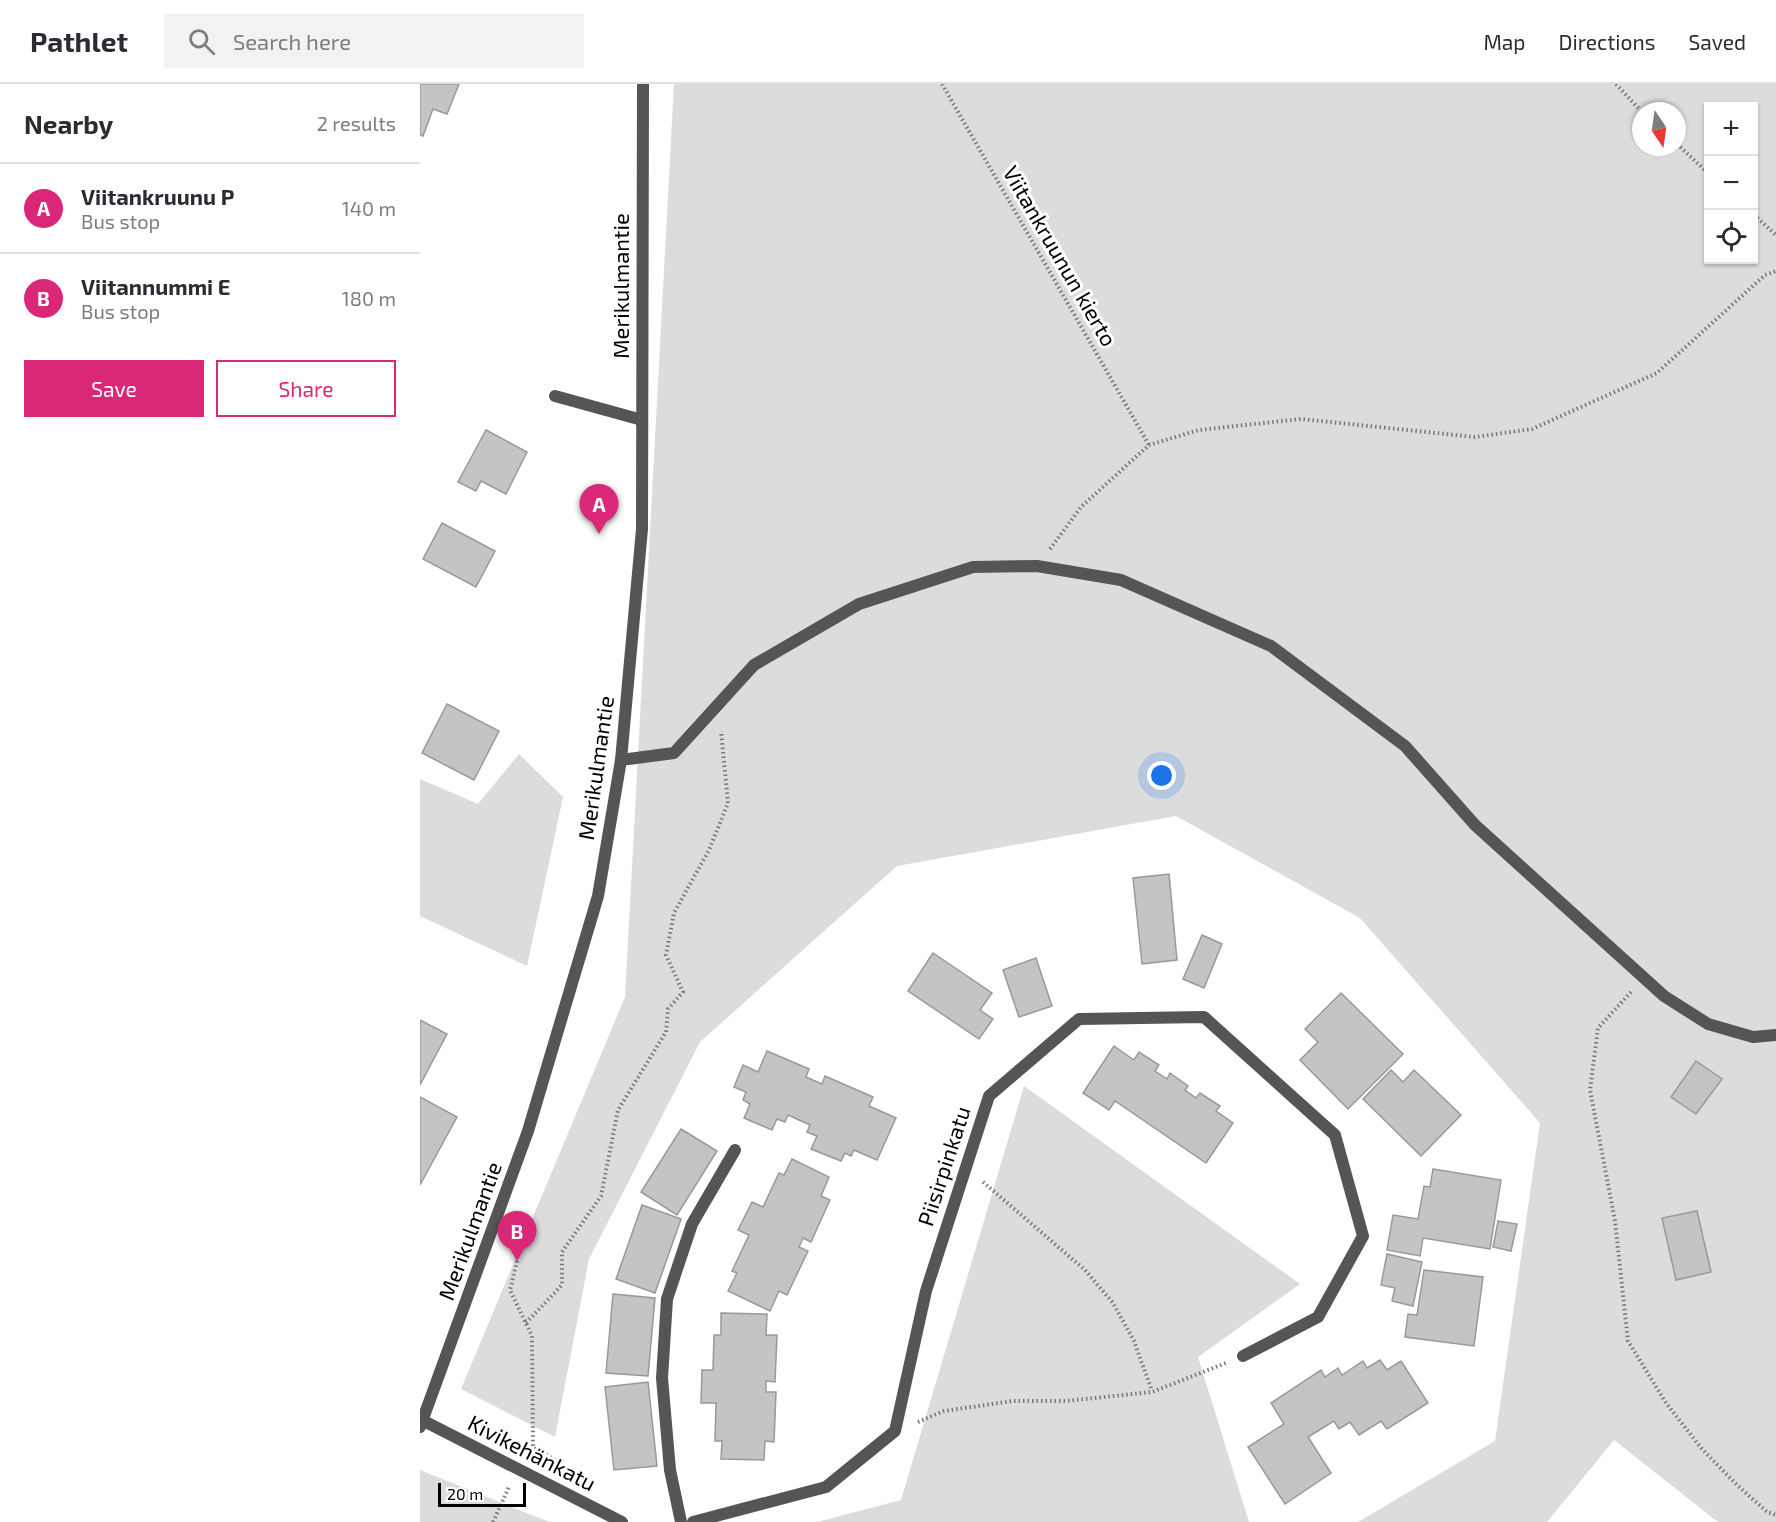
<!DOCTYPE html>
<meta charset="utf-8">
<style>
:root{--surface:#fff;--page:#f2f2f3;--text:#2b2b33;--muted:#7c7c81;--line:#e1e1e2;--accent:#db2777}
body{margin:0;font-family:"Exo 2",sans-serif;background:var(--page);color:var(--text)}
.controls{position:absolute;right:18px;top:18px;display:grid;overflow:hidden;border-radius:0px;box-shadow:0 2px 4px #0004}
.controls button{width:54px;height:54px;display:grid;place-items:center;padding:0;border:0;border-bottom:2px solid var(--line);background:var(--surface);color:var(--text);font:30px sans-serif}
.compass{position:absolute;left:1212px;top:18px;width:54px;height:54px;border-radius:50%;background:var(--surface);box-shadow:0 2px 4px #0004;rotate:167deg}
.scale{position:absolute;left:18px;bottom:15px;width:88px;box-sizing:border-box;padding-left:6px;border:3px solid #000;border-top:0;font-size:16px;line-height:21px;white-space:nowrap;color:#000;-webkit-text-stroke:4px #fff;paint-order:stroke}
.you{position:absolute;left:742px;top:692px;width:21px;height:21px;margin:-15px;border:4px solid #fff;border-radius:50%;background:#1a73e8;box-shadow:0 0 0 9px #1a73e833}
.badge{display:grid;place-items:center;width:39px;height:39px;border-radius:50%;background:var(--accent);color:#fff;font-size:20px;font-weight:700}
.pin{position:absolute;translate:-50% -50px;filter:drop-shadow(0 2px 3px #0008)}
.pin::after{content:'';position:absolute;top:32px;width:21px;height:18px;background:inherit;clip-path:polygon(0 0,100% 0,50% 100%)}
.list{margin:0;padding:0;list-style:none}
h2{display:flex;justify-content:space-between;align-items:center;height:78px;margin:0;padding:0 24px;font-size:26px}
h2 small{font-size:20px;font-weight:400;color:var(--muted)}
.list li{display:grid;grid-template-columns:39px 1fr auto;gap:18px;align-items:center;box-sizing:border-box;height:90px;padding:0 24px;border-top:2px solid var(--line)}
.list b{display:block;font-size:22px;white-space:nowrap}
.list p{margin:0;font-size:20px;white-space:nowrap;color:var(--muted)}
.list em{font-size:20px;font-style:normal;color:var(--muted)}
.actions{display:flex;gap:12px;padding:18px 24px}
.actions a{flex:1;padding:14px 0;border:2px solid var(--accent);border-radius:0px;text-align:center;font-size:21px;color:var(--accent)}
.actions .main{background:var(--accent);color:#fff}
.icon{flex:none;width:33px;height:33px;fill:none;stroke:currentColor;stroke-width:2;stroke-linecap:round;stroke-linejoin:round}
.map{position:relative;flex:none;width:1356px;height:1438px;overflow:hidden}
header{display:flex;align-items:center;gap:36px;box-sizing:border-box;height:84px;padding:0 30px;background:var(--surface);border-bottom:2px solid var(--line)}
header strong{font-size:28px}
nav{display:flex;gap:33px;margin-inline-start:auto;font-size:21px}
.search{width:420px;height:54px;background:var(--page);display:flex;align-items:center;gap:15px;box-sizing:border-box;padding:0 21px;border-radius:0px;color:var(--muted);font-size:22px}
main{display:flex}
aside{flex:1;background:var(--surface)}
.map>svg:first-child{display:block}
</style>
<header>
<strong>Pathlet</strong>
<div class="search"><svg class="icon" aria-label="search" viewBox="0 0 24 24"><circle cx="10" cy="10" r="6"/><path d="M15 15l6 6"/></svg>Search here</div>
<nav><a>Map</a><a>Directions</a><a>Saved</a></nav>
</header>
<main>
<aside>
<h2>Nearby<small>2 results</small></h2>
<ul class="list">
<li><span class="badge">A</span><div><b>Viitankruunu P</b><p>Bus stop</p></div><em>140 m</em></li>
<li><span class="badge">B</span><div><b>Viitannummi E</b><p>Bus stop</p></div><em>180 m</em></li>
</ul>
<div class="actions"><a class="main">Save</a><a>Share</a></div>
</aside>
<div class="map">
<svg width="1356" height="1438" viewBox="0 0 1356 1438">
<rect width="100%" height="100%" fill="#fff"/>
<g fill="#dcdcdc" fill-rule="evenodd">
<path d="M254,0H1356V1438H1298L1194,1356L1127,1438H938L1075,1357L1120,1039L940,834L756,732L477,782L280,958L169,1175L135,1353L41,1305L205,913ZM1288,22H1334V176H1288ZM1221,27H1257V63H1221Z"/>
<path d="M99,670L143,713L107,882L0,832V695L58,720Z"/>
<path d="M604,1002L880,1200L778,1273L829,1438H397L481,1416Z"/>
<path d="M0,1386L119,1434L131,1438H0Z"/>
</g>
<g fill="#c4c4c4" stroke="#999" stroke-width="1.5">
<path d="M0,0H39L27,30L13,25L3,52L0,51Z"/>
<path d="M66,346L107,368L86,410L61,397L56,407L38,398Z"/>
<path d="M22,439L75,467L56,503L3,475Z"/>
<path d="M27,620L79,647L54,696L2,669Z"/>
<path d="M749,790L757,876L722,880L713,794Z"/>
<path d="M782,851L802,860L784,904L763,895Z"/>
<path d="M513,869L572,909L560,926L573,935L559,955L488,907Z"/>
<path d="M616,874L632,922L599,933L583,886Z"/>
<path d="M921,909L983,970L928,1025L880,976L898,958L885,945Z"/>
<path d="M0,936L27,950L0,1001Z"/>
<path d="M694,962L714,976L719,968L739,981L735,987L747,995L750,989L768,1002L765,1006L776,1014L780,1009L800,1022L796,1027L813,1039L786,1079L695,1017L689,1026L663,1009Z"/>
<path d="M347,967L389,985L386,993L402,1000L405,992L453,1013L449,1022L476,1034L457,1076L434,1066L431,1072L425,1069L421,1077L391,1065L397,1052L387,1048L390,1041L368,1031L365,1038L357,1035L352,1046L324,1034L330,1020L323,1016L326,1008L314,1003L323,981L338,988Z"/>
<path d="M1276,977L1302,995L1276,1030L1251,1013Z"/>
<path d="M971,986L983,998L994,986L1041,1031L1001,1072L943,1015Z"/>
<path d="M0,1013L37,1033L0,1101Z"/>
<path d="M261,1045L297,1067L257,1131L221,1108Z"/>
<path d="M372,1075L409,1093L401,1112L410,1116L391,1158L383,1154L379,1163L388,1167L367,1211L359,1207L350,1227L308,1207L317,1189L312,1187L329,1151L318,1146L332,1118L343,1123L359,1089L364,1091Z"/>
<path d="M1013,1085L1081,1096L1070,1165L1003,1154L1000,1172L967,1166L973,1131L998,1135L1004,1102L1010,1103Z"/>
<path d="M222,1121L261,1135L235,1209L196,1195Z"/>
<path d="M1277,1127L1291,1188L1256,1196L1242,1134Z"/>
<path d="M1078,1137L1097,1140L1091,1167L1073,1163Z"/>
<path d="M967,1170L1002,1178L993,1222L972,1217L975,1204L961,1201Z"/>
<path d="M1004,1186L1063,1193L1054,1262L985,1253L988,1230L997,1231Z"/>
<path d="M193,1210L235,1214L228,1292L186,1289Z"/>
<path d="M301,1229L347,1230L346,1251H357L355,1298L346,1297V1308H356L354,1358L345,1357L344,1376L301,1375L302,1357H295L296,1319H281L282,1286H293L294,1251H301Z"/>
<path d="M960,1276L967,1286L981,1277L1008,1319L967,1345L961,1337L939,1351L930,1338L919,1345L914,1337L888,1353L911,1389L865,1420L828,1363L864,1340L851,1319L901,1286L905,1293L918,1284L922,1291L943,1277L947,1284Z"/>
<path d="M228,1298L237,1382L194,1386L185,1303Z"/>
</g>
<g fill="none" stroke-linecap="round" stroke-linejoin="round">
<g stroke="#777" stroke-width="4" stroke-dasharray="1.5 3" stroke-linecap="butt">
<path d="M522,0L729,361"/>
<path d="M1196,0L1221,27"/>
<path d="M1257,60L1288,89"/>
<path d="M1334,131L1356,151"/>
<path d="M630,465L661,423L729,361L779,346L881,335L1055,353L1112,345L1237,289L1345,191L1356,187"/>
<path d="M1211,908L1178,944L1170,1006L1195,1137L1208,1257L1246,1319L1282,1365L1318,1402L1347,1428L1356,1431"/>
<path d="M563,1098L665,1186L693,1219L714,1257L732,1307"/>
<path d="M97,1177L90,1206L112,1252L113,1363L157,1389"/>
<path d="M106,1239L142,1201V1168L181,1112L198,1026L246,948L248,925L263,908L246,871L254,829L289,766L308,719L301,647"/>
<path d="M498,1338L524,1327L593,1317H646L732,1308L806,1279"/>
<path d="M73,1438L89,1403"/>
</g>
<g stroke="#555" stroke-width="12">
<path d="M135,312L222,336"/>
<path d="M201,676L254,669L334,581L439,520L553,483L617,482L701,496L851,562L985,662L1055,741L1244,912L1288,940L1333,953L1356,951"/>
<path d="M261,1438L250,1386L242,1294L247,1215L272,1140L315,1066"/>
</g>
<g stroke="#555" stroke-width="12">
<path d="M0,1335L202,1438"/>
<path d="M273,1438L406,1403L475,1347L506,1207L569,1012L659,935L784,933L915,1051L943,1152L898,1233L823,1272"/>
</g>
<path stroke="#555" stroke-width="12" d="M0,1343L108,1047L178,812L201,676L222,445L223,0"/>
</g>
<g text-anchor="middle" stroke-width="6" stroke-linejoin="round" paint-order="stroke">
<g font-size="22" fill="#000" stroke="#fff">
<text transform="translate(640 172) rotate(60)" y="8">Viitankruunun kierto</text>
<text transform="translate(201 202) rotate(-90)" y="8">Merikulmantie</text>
<text transform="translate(176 684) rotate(-82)" y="8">Merikulmantie</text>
<text transform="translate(524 1082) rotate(-72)" y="8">Piisirpinkatu</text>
<text transform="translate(50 1147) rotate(-70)" y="8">Merikulmantie</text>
<text transform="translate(112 1369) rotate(27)" y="8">Kivikehänkatu</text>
</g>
</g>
</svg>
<div class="controls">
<button>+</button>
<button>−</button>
<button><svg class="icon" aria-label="locate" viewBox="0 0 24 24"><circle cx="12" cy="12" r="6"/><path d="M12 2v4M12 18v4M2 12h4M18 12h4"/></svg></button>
</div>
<svg class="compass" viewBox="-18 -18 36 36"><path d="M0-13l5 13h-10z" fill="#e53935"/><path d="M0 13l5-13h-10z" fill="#7c7c81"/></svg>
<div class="scale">20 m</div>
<div class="you"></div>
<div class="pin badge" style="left:179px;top:450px">A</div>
<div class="pin badge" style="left:97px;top:1177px">B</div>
</div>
</main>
